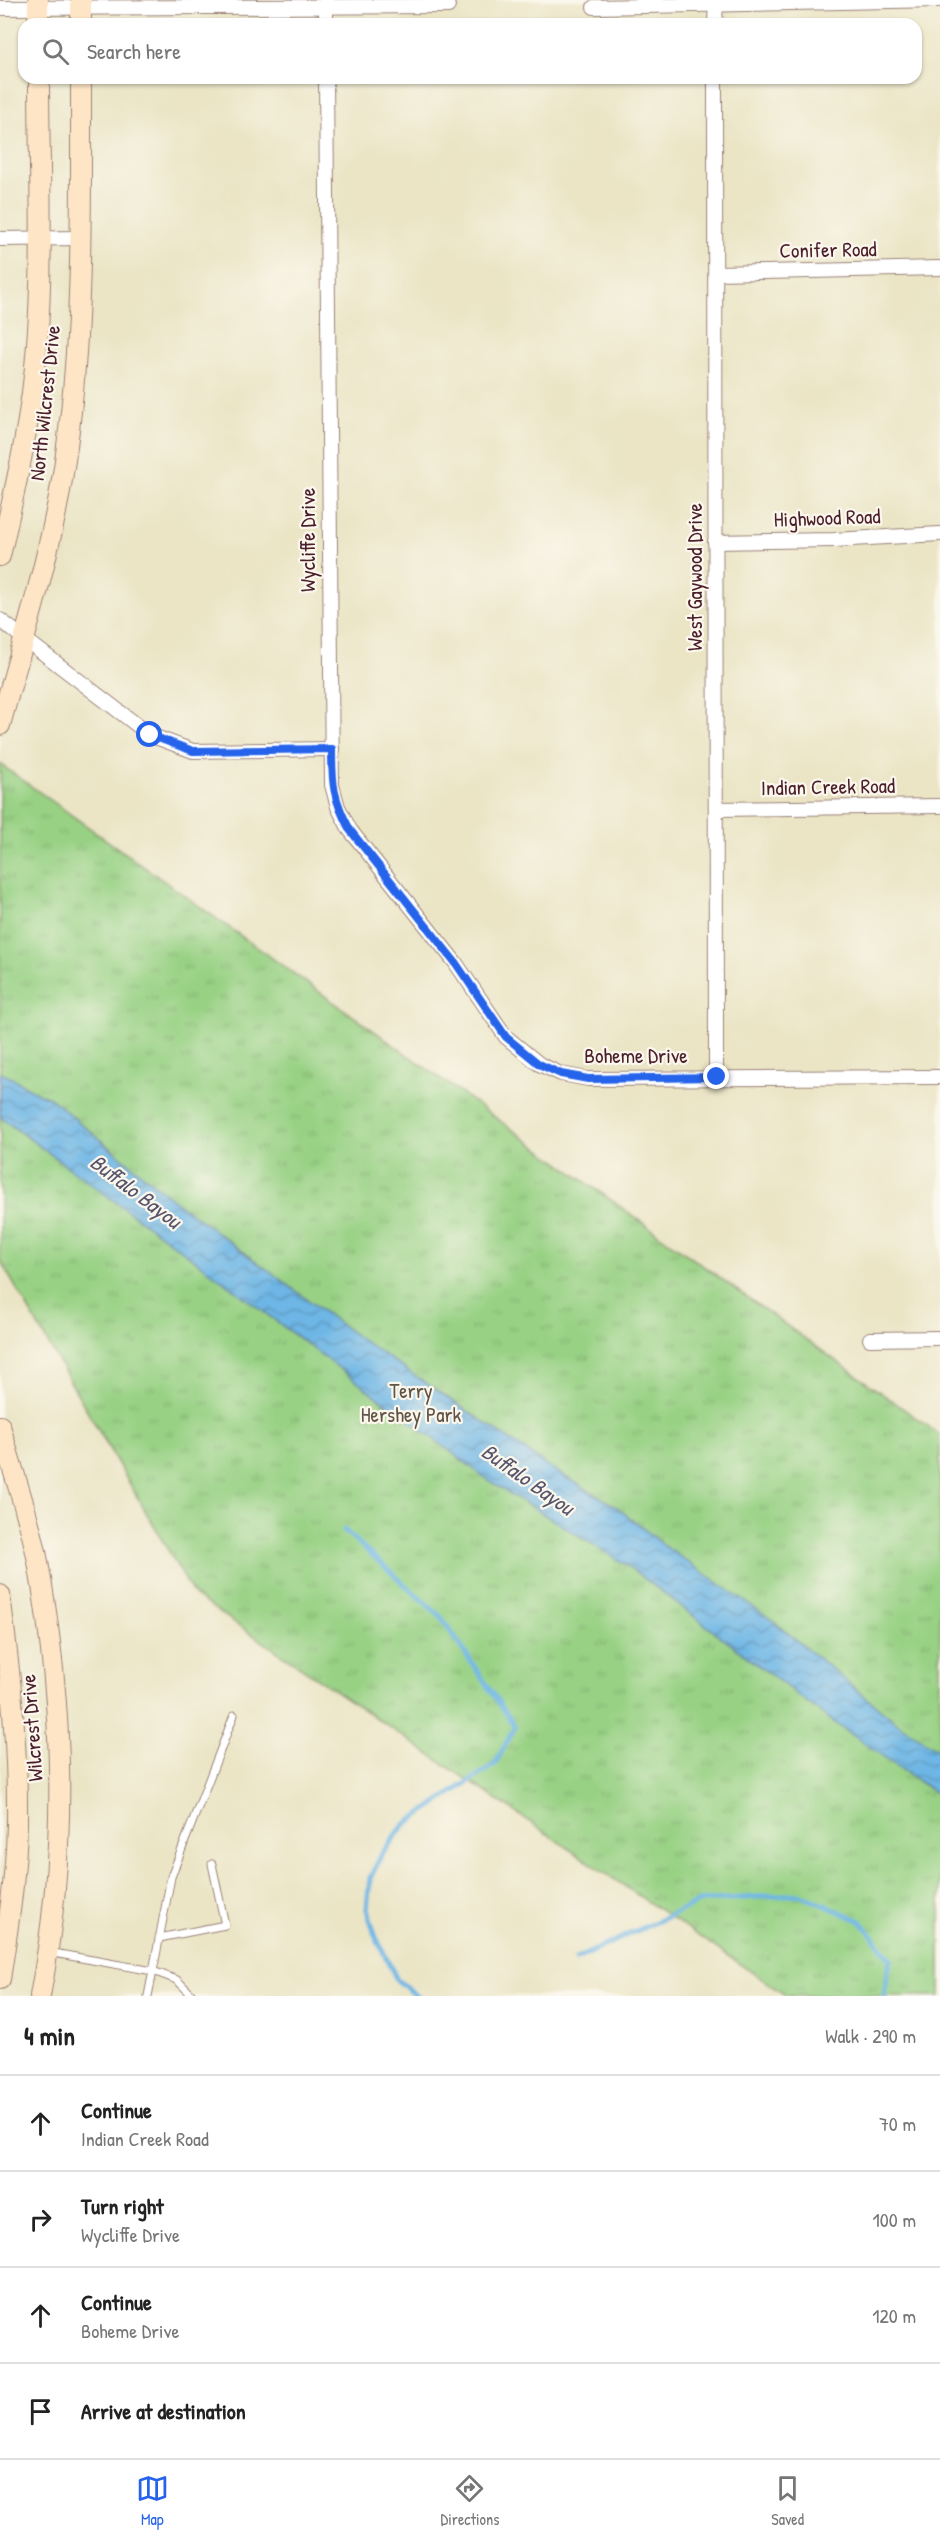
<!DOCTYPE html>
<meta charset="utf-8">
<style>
:root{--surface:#fff;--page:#f2f2f2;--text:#222;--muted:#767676;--line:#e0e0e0;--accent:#2563eb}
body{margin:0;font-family:"Patrick Hand",sans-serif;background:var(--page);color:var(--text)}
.stop{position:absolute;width:18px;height:18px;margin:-14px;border:4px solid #2563eb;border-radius:50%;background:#fff}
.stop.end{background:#2563eb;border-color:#fff;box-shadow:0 2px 6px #0008}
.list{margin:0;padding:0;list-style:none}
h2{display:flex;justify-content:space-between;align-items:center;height:78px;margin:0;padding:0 24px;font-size:26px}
h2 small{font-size:20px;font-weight:400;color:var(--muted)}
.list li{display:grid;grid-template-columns:39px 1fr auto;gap:18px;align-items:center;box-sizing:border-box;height:96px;padding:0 24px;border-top:2px solid var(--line)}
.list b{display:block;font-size:22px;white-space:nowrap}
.list p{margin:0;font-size:20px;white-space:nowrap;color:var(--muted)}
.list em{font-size:20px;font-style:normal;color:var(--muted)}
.icon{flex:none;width:33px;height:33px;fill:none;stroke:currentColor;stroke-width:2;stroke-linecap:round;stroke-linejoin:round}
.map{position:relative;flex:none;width:940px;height:1996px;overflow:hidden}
.search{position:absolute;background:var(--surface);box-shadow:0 2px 4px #0004;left:18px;right:18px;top:18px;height:66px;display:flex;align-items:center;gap:15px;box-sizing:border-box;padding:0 21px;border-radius:18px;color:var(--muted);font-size:22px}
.sheet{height:462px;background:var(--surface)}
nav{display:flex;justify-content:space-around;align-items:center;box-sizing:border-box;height:84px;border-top:2px solid var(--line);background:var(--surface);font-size:16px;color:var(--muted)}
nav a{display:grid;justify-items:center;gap:3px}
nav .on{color:var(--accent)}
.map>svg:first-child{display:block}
</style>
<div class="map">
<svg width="940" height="1996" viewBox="0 0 940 1996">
<defs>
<pattern id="grass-tufts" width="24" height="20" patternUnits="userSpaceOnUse" patternTransform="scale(1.5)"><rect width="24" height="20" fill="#98d184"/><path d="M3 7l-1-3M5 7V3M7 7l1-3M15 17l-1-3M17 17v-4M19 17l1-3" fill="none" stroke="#84b372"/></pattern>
<pattern id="water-waves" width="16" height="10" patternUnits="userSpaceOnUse" patternTransform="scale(1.5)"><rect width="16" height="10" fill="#6db6e5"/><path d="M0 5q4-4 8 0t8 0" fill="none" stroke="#5c93ba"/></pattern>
</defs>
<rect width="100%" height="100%" fill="#fbf7ec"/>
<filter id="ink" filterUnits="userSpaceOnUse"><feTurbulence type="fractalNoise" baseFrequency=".0167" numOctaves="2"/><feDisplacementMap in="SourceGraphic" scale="12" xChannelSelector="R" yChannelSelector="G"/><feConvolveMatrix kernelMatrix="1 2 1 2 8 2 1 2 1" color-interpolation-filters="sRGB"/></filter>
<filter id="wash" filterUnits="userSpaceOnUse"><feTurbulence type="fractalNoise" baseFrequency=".008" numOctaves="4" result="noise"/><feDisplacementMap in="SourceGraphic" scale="24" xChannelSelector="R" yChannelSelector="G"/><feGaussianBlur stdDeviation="1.35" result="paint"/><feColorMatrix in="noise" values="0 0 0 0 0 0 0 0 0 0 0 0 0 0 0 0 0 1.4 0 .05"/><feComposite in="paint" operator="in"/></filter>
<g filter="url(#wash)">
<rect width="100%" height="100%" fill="#ebe5c6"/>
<path fill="url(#grass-tufts)" stroke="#717858" stroke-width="1.5" d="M0,764L940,1435V1996H787L194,1595L0,1260Z"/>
<path fill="url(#water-waves)" stroke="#5c6a88" stroke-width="1.5" d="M0,1073C17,1078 30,1092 50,1098L171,1198L359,1338L562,1475L614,1505L666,1547L772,1620L896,1722L940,1752V1796L825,1716L628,1566L491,1482L196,1261L0,1117Z"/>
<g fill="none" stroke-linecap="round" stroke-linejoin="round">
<g stroke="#6db6e5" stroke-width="5">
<path d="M344,1530L441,1617L515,1727L495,1764L404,1825L382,1854L370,1878L367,1909L375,1935L397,1980L417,1996"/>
<path d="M576,1959L701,1901L799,1894L861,1921L890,1959L884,1996"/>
</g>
</g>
</g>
<g filter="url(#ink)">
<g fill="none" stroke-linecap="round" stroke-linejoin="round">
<g stroke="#9a8278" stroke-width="9">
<g id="service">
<path d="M159,1938L225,1925L212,1864"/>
<path d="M48,1952L153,1971L148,1996"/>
<path d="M193,1996L177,1980L153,1971L171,1877L234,1715"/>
</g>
</g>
<g stroke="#9a8278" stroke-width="16">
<g id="minor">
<path d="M326,0V24"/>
<path d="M594,7L940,0"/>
<path d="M0,8L448,6"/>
<path d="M715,24L716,0"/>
<path d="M326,78L332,785L338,807L350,830L455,962L506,1037L539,1064L561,1074L588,1079L940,1077"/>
<path d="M715,78L716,1077"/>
<path d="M0,239L81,238"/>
<path d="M716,273L940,268"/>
<path d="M715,542L834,540L940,534"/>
<path d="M0,620L150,735L193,751L332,749"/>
<path d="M717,809L940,806"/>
<path d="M870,1339L940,1338"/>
</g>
</g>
<g stroke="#9a8278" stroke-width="22">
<g id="secondary">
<path d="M38,0V24"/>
<path d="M81,0V24"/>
<path d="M0,556C16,486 32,416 37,344C44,256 39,166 39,78"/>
<path d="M0,725C25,634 55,541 67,446C83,324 81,201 81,78"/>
<path d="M0,1426C12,1470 30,1517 38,1562C64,1708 68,1850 40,1996"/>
<path d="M0,1595C10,1671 18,1747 17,1824C16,1876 8,1928 0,1979"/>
</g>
</g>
<use href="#service" stroke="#fff" stroke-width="7"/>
<use href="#minor" stroke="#fff" stroke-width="14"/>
<use href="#secondary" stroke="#fde5c5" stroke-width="20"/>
</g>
</g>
<g fill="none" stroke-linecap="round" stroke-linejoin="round" filter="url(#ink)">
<path stroke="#2563eb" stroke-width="8" d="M150,735L193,751L332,749C332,785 333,798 350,830L455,962L506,1037L539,1064L561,1074L588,1079L717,1077"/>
</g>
<g text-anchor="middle" stroke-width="4.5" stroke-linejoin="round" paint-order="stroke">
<g font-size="21" fill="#4a1f2b" stroke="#fbf7ec">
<text transform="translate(828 250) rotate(-1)" y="7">Conifer Road</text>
<text transform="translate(45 403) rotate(-84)" y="7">North Wilcrest Drive</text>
<text transform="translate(827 518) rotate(-2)" y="7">Highwood Road</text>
<text transform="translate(308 540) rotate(-90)" y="7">Wycliffe Drive</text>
<text transform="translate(695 577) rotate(-90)" y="7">West Gaywood Drive</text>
<text transform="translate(828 787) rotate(-1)" y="7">Indian Creek Road</text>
<text x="636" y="1063">Boheme Drive</text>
<text transform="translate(32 1728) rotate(-94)" y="7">Wilcrest Drive</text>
</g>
<g font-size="21" fill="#615446" stroke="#fbf7ec">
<text x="411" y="1398">Terry<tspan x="411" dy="24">Hershey Park</tspan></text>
</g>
<g font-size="22" font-style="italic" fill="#56546c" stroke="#fbf7ec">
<text transform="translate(136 1191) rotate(37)" y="8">Buffalo Bayou</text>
<text transform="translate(528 1479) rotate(35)" y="8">Buffalo Bayou</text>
</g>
</g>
</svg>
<div class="stop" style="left:150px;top:735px"></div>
<div class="stop end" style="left:717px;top:1077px"></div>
<div class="search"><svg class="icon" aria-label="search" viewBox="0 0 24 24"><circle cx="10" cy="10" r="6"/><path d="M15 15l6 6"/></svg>Search here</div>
</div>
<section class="sheet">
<h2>4 min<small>Walk · 290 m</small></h2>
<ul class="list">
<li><svg class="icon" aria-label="ahead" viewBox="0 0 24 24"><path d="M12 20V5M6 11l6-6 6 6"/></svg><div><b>Continue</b><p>Indian Creek Road</p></div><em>70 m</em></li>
<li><svg class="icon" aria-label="right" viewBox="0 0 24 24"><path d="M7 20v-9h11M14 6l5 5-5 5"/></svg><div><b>Turn right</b><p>Wycliffe Drive</p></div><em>100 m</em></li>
<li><svg class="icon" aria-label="ahead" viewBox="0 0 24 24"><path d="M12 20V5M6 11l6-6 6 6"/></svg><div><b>Continue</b><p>Boheme Drive</p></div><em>120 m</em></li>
<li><svg class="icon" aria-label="arrive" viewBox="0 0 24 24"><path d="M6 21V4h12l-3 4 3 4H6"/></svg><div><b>Arrive at destination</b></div></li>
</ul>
</section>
<nav>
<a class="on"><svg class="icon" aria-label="map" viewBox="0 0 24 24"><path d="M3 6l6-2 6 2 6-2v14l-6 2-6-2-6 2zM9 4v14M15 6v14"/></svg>Map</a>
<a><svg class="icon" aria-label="directions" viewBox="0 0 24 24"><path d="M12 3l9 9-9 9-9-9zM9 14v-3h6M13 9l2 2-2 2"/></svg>Directions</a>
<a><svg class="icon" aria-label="saved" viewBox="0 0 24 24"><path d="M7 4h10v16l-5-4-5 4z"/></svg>Saved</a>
</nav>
